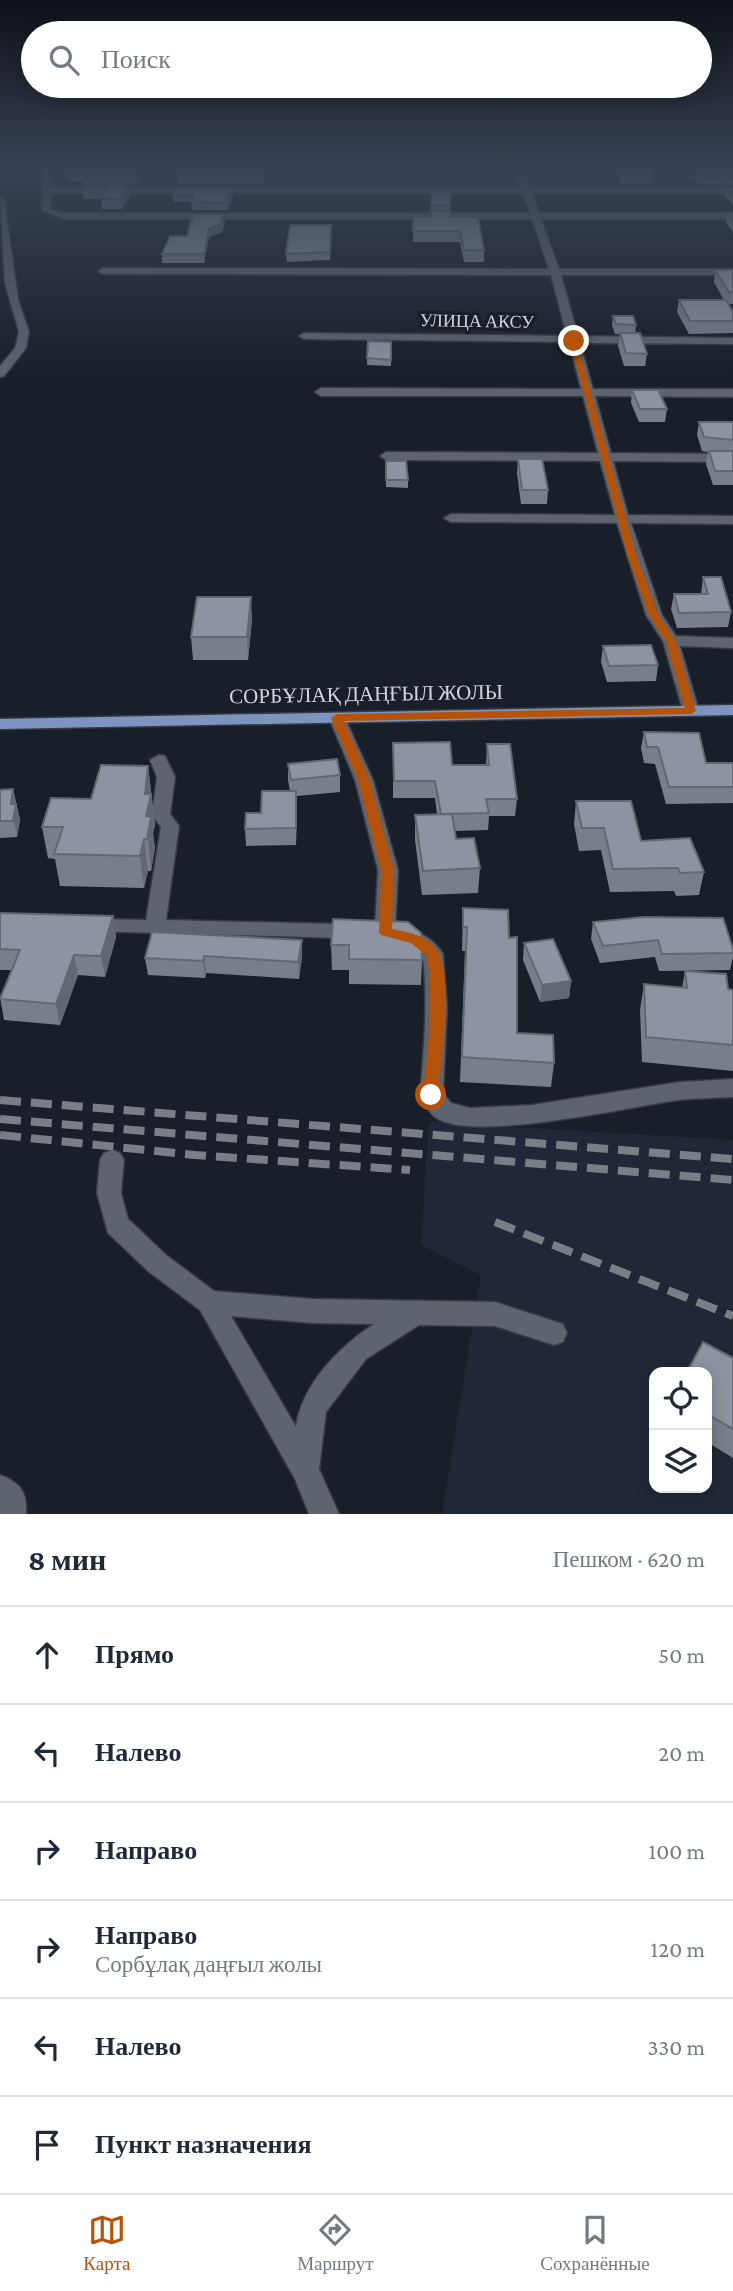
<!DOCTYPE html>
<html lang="ru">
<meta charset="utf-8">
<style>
:root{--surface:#fff;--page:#f6f6f7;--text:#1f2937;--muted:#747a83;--line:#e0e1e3;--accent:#b45309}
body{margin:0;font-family:"Crimson Pro",serif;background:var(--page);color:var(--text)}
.controls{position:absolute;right:21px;bottom:21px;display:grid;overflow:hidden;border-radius:14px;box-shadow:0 4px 18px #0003}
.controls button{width:63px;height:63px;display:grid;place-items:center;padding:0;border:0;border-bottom:2px solid var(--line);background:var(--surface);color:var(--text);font:35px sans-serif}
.stop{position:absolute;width:21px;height:21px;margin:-16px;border:5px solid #b45309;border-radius:50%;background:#fff}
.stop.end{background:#b45309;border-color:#fff;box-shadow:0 2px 7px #0008}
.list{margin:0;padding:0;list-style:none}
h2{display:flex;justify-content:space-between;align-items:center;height:91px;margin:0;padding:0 28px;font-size:30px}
h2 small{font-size:23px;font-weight:400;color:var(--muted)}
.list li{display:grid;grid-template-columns:46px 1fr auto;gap:21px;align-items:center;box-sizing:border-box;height:98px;padding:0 28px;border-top:2px solid var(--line)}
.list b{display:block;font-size:26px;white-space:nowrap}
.list p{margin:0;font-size:23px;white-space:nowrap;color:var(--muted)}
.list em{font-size:23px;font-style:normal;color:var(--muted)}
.icon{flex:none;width:38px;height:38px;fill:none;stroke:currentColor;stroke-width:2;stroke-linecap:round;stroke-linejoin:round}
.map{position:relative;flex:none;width:733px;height:1514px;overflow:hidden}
.search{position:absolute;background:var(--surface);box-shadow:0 4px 18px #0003;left:21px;right:21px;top:21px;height:77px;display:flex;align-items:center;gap:18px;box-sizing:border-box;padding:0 24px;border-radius:38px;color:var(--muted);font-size:26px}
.sheet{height:679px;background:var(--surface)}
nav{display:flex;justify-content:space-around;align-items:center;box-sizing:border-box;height:98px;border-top:2px solid var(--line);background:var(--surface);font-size:19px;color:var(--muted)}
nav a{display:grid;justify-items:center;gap:4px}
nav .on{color:var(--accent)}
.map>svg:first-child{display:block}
</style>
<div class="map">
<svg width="733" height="1514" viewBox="0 0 733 1514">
<rect width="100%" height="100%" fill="#191f29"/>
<path fill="#202838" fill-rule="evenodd" d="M429,1122L733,1140V1514H442L481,1275L421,1245ZM654,1372H707V1488H654Z"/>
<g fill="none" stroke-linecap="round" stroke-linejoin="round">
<g stroke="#363a43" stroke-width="3">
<g id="minor">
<path d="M0,168H111L107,170L50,171L51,187H521L515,168H523L530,187H733V193H532L539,213H733V219H541L559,269H733V275H561L578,336L733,338V344L580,343L593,389H733V397L595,396L611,453L733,454V462L613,461L628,515L733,516V524L631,523L662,615L676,636L733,638V648L680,646L699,711L697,715H685L683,711L663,641L646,615L617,523L451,522L444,518L451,514L615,515L600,461L386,460L380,456L386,452L598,453L583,396H321L315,392L321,388L581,389L569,342L304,339L299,336L304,333L567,336L551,275L103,274L98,271L103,268L549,269L532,219H63L43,211L42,171H0ZM51,193H523L530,213H64L51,209Z"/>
<path d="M0,196L4,199L18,299L29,332L26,348L4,376L0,377V366L15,348L19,332L5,283Z"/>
<path d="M337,713L345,718L373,780L398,870L395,931C413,925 434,939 443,954L447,1007L443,1093L451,1103L470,1108L532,1105L680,1082L733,1079V1097C715,1098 697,1098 679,1100C632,1106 470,1144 435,1117C429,1112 423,1102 420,1095C424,1049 428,1003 423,957L409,945L395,941L392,937L385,939L87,931L84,926L87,921L94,919L146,920L161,827L152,815L157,777L150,760L159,755L165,756L175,777L170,814L179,826L166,920L375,925L378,870L355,780L329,718Z"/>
<path d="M112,1150L120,1153L124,1160L121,1193L128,1219L166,1255L214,1291L313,1299L495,1302L563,1324L567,1333L563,1342L554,1345L495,1326L419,1325L366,1359L326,1412L319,1469L339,1514H309L295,1479L200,1310L148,1271L108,1233L97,1193L100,1160L104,1153ZM231,1316L313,1323L374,1324C339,1347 302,1384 296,1427Z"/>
<path d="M0,1475C21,1483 27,1492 26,1514H0Z"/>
</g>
</g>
<g stroke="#363a43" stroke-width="3">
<path id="major" d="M733,705V715L0,729V719Z"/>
</g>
<use href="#minor" fill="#5d6470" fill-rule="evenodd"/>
<use href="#major" fill="#7c94bf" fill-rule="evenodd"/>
<g stroke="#797e87" stroke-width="8" stroke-dasharray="21 10" stroke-linecap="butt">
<path d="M0,1100L733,1159"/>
<path d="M0,1119L733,1180"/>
<path d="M0,1135L195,1155L410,1170"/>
<path d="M495,1222L733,1316"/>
</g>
</g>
<g fill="#787f8a">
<path d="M140,168V176L136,184H82V181H67L66,173Z"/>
<path d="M265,168L264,184H178L177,176Z"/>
<path d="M614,168H654V181L648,184H621Z"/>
<path d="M689,168H733V185L697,184Z"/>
<path d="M129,185L130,196L122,209H102L101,199H83L81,188Z"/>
<path d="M733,187V205L724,196L726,188Z"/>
<path d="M232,188L233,196L228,210H192L191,202H174L173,195Z"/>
<path d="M432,192H451L450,210H431Z"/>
<path d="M431,211L450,216L484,250V262H464L460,242H413V216H431Z"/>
<path d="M728,213H733V233L726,222Z"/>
<path d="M225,222L222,232L209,237L204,263H162V254L187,236Z"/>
<path d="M331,225L330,260L287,262L286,254Z"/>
<path d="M715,270H733V304H728L733,312V333L689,334L677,312L679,300H724L714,282Z"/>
<path d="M613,316L636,325L635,333L647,354L645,366H624L618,346L620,334H615L612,325Z"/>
<path d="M368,341L391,342V366L367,365Z"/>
<path d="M632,390L667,409L665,422H639L631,403Z"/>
<path d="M699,422H733V485H713L706,464L708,452L702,451L697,435Z"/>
<path d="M518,459L548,490L547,504H521L517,473Z"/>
<path d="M386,461L408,480V488L386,487Z"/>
<path d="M703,577L731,612L728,627L677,628L671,609L674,594H701Z"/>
<path d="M252,619L248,660H193L191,637Z"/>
<path d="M603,646L658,665L656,681L607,682L601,662Z"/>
<path d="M644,732L706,763H733V803L666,804L655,764L644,763L641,748Z"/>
<path d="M393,743L452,765H486L487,744L517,799L515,816H489L488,830L455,831L456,839L480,868L478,893L422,895L415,840V815H437L435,798H393Z"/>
<path d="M288,764L340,775V792L297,796L296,845L246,846L245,829L261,813L290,791L288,780Z"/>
<path d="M148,766L155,825L153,833L155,848L151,871H148L144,888L60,886L55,859L48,858L42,827Z"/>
<path d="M13,789L20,820L17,837L0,838V790Z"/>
<path d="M576,801L641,841L704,872L699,895L676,896L674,891L610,892L601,850L579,851L574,824Z"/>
<path d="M463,908L509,938L517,1033L554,1063L551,1087L460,1082L465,951H462Z"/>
<path d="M0,913L113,916L116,937L105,977L78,975L60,1025L4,1020L0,997L11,970H0Z"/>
<path d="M333,919L422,960L421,985L349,984V970H332L331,945Z"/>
<path d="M593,922L733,949V957L730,970L659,971L655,957L600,963L591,939Z"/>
<path d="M152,932L302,957L299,979L206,973L205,978L148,975L145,958Z"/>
<path d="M524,943L571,981L569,998L540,1002L523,960Z"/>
<path d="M685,971L728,989L733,990V1071L642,1062L640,1010L644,984L682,988Z"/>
<path d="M733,1358V1458L707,1442V1372Z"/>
</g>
<g fill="#626871">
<path d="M140,168V176L136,184L135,176Z"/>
<path d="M656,172L654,181L648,184L649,175Z"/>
<path d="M129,185L130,196L122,209L121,199Z"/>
<path d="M232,188L233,196L228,210V203Z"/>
<path d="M224,214L225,222L222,232L209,237L204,263V254L209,229Z"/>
<path d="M251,597L252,619L248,660L247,637Z"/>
<path d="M148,766L155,825L153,833L155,848L151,871L146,816L145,794Z"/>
<path d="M13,789L20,820L17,837L11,804Z"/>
<path d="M296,791L297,807L296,845Z"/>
<path d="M144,839L148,871L144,888L140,856Z"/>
<path d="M113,916L116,937L105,977L101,956Z"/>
<path d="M302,940V957L299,979L298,962Z"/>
<path d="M74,955L78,975L60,1025L56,1004Z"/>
<path d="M204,956L206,973L205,978L203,961Z"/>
<path d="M571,981L569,998L540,1002L542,985Z"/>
</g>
<g fill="#8c94a1" stroke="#626871" stroke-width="2">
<path d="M68,168H140L135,176H81L83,173H66Z"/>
<path d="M179,168H264V176H177Z"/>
<path d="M619,168H654L656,172L649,175H622Z"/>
<path d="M694,168H733V178L698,177Z"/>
<path d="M83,185H129L121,199L101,198L107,188H81Z"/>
<path d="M733,187V196L726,188Z"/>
<path d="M175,188H232L228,203L191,202L194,195H173Z"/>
<path d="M432,192H451L450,205H431Z"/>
<path d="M431,211H450V216L478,217L484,250H464L460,231H413V216H432Z"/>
<path d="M728,213H733V222Z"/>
<path d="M193,214H224L221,224L209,229L204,254H162L170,236H187Z"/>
<path d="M290,225H331L330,252L286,254Z"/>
<path d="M715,270H733V292H729Z"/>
<path d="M679,300H726L733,312V321H690Z"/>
<path d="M613,316H633L636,325L616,324Z"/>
<path d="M620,333H640L647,354L626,353Z"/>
<path d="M368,341L391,342V360L367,358Z"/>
<path d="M632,390H658L667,409H640Z"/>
<path d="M699,422H733V440L704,437Z"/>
<path d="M709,451H733V471H715Z"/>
<path d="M518,459H542L548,490H522Z"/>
<path d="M386,461H406L408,480H386Z"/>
<path d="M703,577H721L731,612L679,613L674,594H708Z"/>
<path d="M197,597H251L247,637H191Z"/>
<path d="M651,645L658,665L609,666L603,646Z"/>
<path d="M644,732L699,733L706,763H733V787H669L658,747H647Z"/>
<path d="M450,742L452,765H489L487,744H510L517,799H486L489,813L441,814L435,781H394L393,743Z"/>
<path d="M337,759L340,775L291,780L288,764Z"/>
<path d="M101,765L148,766L145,794H151L146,816L151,817L147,839H144L140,856L54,854L63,827H42L51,798L91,799Z"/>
<path d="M13,789L11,804H16L13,821H0V790Z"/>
<path d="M262,791H296V828L245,829L246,813H261Z"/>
<path d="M576,801H631L641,841L690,838L704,872L680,873L678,868L613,869L604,828H582Z"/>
<path d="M452,814L456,839L474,838L480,868L423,871L415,815Z"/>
<path d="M463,908L508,910L509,938L517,937V1033L553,1035L554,1063L462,1057L467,927H463Z"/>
<path d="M0,913L113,916L101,956L74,955L56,1004L0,999L20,950L0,949Z"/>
<path d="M644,917L723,918L733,949V953L662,954L658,940L603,946L593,922Z"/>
<path d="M333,919L408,922L421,933L422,960L349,959V945H331Z"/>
<path d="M152,932L302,940L298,962L204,956L203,961L145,958Z"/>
<path d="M553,939L571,981L542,985L524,943Z"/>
<path d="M685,971L726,974L728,989L733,990V1045L646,1037L644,984L687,988Z"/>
<path d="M703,1342L733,1358V1429L707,1414V1372H687Z"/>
</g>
<linearGradient id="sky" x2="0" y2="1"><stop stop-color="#0e1117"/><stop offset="0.44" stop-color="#384254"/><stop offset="1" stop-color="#384254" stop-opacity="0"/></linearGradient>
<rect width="733" height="380" fill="url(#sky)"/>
<path fill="#b45309" d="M576,339L637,557L659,615L676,641L696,711L691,714L344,721L370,780L394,870L392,929C408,932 431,936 439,953C453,981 441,1062 438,1095L431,1101L423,1095C428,1048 434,1003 427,956L411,943L381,935L379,932L381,870L358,780L331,718L337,714L685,708L666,641L649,615L628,557L570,341Z"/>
<g text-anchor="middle" stroke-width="7" stroke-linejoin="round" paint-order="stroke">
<g font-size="18" fill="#d1d5dd" stroke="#191f29">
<text transform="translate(477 321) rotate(1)" y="6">УЛИЦА АКСУ</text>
</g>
<g font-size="21" fill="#d1d5dd" stroke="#191f29">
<text transform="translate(366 694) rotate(-1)" y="7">СОРБҰЛАҚ ДАҢҒЫЛ ЖОЛЫ</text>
</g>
</g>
</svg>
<div class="controls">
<button><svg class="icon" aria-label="locate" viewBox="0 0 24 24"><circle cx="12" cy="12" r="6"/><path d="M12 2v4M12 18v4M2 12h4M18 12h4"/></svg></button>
<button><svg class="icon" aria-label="layers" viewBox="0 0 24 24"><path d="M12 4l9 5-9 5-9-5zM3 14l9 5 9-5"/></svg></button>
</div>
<div class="stop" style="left:431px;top:1095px"></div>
<div class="stop end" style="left:574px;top:341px"></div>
<div class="search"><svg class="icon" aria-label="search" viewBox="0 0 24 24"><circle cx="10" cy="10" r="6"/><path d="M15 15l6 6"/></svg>Поиск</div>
</div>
<section class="sheet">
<h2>8 мин<small>Пешком · 620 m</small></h2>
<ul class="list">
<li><svg class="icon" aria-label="ahead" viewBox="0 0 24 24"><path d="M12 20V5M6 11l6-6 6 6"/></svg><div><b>Прямо</b></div><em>50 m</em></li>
<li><svg class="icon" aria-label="left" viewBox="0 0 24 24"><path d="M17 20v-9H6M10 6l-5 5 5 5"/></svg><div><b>Налево</b></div><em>20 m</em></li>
<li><svg class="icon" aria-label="right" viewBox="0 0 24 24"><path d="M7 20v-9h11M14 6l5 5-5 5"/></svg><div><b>Направо</b></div><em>100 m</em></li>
<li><svg class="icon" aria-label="right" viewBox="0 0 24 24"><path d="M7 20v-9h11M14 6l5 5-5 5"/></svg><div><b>Направо</b><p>Сорбұлақ даңғыл жолы</p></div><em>120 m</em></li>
<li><svg class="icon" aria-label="left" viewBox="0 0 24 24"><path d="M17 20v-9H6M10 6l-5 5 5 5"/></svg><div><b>Налево</b></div><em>330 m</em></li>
<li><svg class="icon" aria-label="arrive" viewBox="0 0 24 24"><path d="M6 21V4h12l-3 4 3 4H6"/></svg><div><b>Пункт назначения</b></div></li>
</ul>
</section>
<nav>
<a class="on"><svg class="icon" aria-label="map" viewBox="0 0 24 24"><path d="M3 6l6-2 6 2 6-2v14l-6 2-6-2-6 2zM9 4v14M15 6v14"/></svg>Карта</a>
<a><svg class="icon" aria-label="directions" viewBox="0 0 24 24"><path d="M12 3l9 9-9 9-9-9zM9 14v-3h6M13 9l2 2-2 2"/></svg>Маршрут</a>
<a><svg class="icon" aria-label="saved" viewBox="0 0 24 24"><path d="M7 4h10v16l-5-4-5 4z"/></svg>Сохранённые</a>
</nav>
